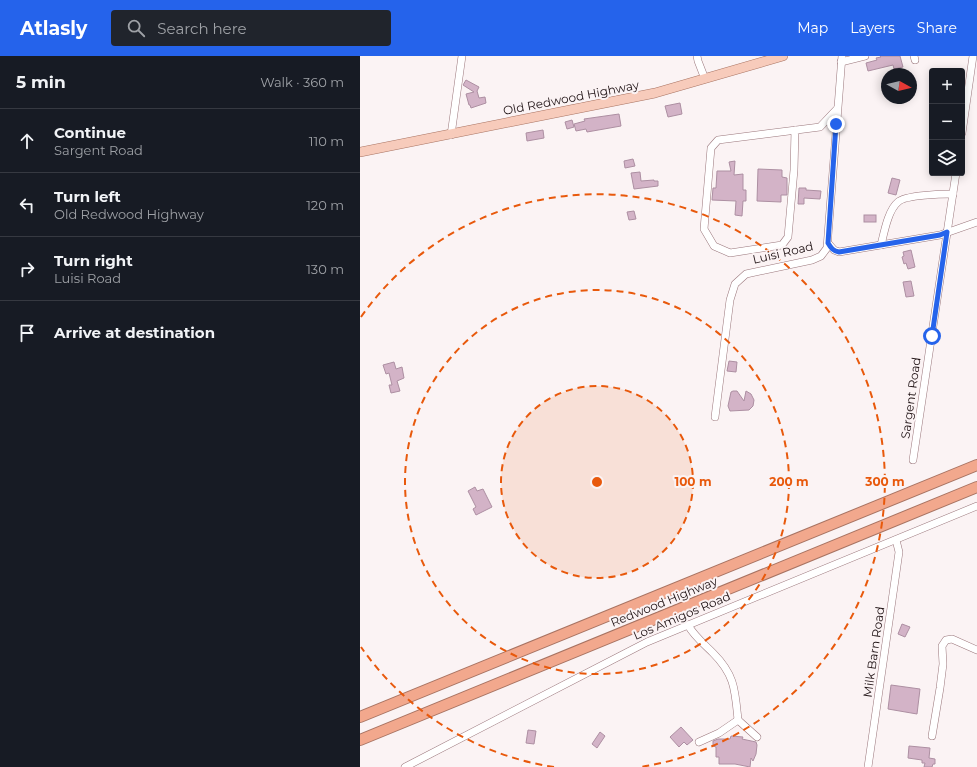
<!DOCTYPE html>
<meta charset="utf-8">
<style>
:root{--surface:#171b24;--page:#20242c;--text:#f1f3f6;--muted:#9ea1a6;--line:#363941;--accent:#2563eb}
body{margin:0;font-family:Montserrat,sans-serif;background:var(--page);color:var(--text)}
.controls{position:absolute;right:12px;top:12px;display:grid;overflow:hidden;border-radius:4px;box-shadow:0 2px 10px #0003}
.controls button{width:36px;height:36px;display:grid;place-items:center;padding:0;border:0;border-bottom:1px solid var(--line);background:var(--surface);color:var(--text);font:20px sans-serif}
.compass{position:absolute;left:521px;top:12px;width:36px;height:36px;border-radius:50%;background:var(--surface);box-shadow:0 2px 10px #0003;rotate:98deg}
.stop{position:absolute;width:12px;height:12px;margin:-9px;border:3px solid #2563eb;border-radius:50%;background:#fff}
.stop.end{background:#2563eb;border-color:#fff;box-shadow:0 1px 4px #0008}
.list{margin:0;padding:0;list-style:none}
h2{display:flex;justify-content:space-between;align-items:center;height:52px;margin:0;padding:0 16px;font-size:17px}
h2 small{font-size:13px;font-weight:400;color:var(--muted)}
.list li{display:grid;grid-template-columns:26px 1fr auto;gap:12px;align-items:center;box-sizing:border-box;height:64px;padding:0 16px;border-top:1px solid var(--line)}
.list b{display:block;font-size:15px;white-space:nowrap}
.list p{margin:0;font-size:13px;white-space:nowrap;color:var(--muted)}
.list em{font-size:13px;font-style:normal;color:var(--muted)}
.icon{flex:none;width:22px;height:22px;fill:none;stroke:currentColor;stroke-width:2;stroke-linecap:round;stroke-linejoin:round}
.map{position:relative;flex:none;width:617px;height:711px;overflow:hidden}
header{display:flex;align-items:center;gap:24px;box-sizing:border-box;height:56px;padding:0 20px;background:var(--accent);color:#fff}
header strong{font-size:19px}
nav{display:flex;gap:22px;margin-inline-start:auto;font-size:14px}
.search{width:280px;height:36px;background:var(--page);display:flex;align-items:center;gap:10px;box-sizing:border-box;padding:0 14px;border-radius:4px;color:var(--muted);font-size:15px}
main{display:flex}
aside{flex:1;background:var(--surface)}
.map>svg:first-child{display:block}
</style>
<header>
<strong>Atlasly</strong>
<div class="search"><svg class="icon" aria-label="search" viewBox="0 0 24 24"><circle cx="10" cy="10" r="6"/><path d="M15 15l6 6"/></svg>Search here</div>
<nav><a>Map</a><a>Layers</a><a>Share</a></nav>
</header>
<main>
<aside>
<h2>5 min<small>Walk · 360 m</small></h2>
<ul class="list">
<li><svg class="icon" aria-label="ahead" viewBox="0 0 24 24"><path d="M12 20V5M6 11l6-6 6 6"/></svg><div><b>Continue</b><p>Sargent Road</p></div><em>110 m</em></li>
<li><svg class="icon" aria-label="left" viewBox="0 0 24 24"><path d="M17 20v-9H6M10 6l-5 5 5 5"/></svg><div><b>Turn left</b><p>Old Redwood Highway</p></div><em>120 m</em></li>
<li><svg class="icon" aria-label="right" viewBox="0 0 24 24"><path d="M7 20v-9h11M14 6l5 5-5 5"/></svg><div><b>Turn right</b><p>Luisi Road</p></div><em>130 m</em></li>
<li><svg class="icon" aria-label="arrive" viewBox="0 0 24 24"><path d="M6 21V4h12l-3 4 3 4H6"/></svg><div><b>Arrive at destination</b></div></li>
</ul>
</aside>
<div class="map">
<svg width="617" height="711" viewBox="0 0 617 711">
<rect width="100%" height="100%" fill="#fbf3f4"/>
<g fill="#d3b3c7" stroke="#ad8fa2">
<path d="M520,0H540L543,11L534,13L533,9L508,15L506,7L517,4L516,2L521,1Z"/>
<path d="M106,24L119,31L117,35L119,42L125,41L126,47L111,52L110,49H109L106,38L114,36L103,29Z"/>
<path d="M320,47L322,58L308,61L305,50Z"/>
<path d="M259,58L261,70L227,76L226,73L216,75L214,68L225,65L224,63Z"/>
<path d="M212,64L214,71L207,73L205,66Z"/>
<path d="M183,74L184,82L167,85L166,77Z"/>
<path d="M273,103L275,110L265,112L264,105Z"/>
<path d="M375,105L374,119L383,118V134H386V145H383L382,160L375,159L376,145L352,144L353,132H356L357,115H371L369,106Z"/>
<path d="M398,113L422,114V121L427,122V139H421V146L397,145Z"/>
<path d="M280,116L281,125L294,124V125H298V130L274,133L271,117Z"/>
<path d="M532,122L540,124L536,139L528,137Z"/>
<path d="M439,132H446V134L461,135L460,143L444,142V148H438Z"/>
<path d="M274,155L276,163L269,164L267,156Z"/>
<rect x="504" y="159" width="12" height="7"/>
<path d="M551,194L555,211L548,213L546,207L544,208L542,201L544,200L543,196Z"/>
<path d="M551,225L554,240L546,241L543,226Z"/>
<path d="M369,305L377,306L376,316L367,315Z"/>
<path d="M34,306L36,313L42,311L44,322L37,325L40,335L31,337L29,329H32L29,317L26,318L23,309Z"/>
<path d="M373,335H377L384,345L386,335L391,338L394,344L393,350L389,354L370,355L368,350L371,336Z"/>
<path d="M115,431L117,435L123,433L132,451L116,459L113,453L116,451L108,435Z"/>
<path d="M542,568L550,571L545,581L538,578Z"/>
<path d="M531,629L560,633L557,658L528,653Z"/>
<path d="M321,671L333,684L327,689L324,686L319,691L310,681Z"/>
<path d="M168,674L176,675L174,688L166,687Z"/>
<path d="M240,676L245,680L237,692L232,688Z"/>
<path d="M371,680L383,681L382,683L396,686L397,689L396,698L393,705L391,702L390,711L375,708H359V701H356V691L353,690V685L358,683H370Z"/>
<path d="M549,690L570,692L569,702L575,703V708H573L572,711H564L565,707H562V704L548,702Z"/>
</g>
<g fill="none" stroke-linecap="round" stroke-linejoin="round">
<g stroke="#9a767b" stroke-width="8">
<g id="minor">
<path d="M337,0L338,5L345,23"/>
<path d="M554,0L555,4"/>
<path d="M481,6L505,0"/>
<path d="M435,74L434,114L428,181L422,189L370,197L354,190L344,173L351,92L358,84L460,71L477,53"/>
<path d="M602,77L613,0"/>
<path d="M91,79L102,0"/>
<path d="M468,187L474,194L479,196L580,179L617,166"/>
<path d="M521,189C524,177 528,154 538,146C545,139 582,138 593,138"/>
<path d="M355,361L370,244L375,228L386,218L452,204L461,200L467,192L482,0"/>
<path d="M553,404L596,117"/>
<path d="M328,569C334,580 344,588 353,597C375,619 375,634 378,664"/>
<path d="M572,680L580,632L583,608L582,590L586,584L592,583L617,594"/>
<path d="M339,686L359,677L378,664L397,681"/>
<path d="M45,711L287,586L617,450"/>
<path d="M508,711L539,496L536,484"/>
</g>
</g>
<g stroke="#a87362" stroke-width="10">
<path id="major" d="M0,96L295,37L423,0"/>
</g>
<g stroke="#a87362" stroke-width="12">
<g id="highway">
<path d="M0,661L617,409"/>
<path d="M0,684L617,431"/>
</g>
</g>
<use href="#minor" stroke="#fff" stroke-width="7"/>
<use href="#major" stroke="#f7cbbb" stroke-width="9"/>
<use href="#highway" stroke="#f2a88d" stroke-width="10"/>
</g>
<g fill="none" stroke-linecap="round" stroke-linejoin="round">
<path stroke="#2563eb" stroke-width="5" d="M476,68L468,187C471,192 473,195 479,196L580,179L587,176L572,280"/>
</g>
<circle cx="237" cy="426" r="96" fill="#e8590c" fill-opacity=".12"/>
<g fill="none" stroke="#e8590c" stroke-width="2" stroke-dasharray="7 5">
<circle cx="237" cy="426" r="96"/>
<circle cx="237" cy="426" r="192"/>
<path d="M194 711A288 288 0 0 1 1 591M1 261A288 288 0 1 1 280 711"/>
</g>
<g text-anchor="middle" stroke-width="4" stroke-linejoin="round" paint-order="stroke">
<g font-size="12" fill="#1e1113" stroke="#fbf3f4">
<text transform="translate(211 42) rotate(-11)" y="4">Old Redwood Highway</text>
<text transform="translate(423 197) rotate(-13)" y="4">Luisi Road</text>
<text transform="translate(551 342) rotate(-82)" y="4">Sargent Road</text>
<text transform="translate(304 546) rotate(-22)" y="4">Redwood Highway</text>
<text transform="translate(322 560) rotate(-23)" y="4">Los Amigos Road</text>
<text transform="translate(514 596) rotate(-82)" y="4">Milk Barn Road</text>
</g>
</g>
<circle cx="237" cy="426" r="6" fill="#e8590c" stroke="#fbf3f4" stroke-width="2"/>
<g font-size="12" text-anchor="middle" font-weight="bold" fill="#e8590c" stroke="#fbf3f4" stroke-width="4" stroke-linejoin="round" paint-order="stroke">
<text x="333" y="430">100 m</text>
<text x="429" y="430">200 m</text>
<text x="525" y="430">300 m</text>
</g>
</svg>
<div class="controls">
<button>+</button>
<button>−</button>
<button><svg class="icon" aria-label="layers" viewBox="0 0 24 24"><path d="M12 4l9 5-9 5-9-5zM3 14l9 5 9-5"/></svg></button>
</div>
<svg class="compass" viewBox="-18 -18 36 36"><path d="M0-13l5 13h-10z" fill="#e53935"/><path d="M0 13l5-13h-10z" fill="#9ea1a6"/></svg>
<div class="stop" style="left:572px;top:280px"></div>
<div class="stop end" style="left:476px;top:68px"></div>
</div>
</main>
